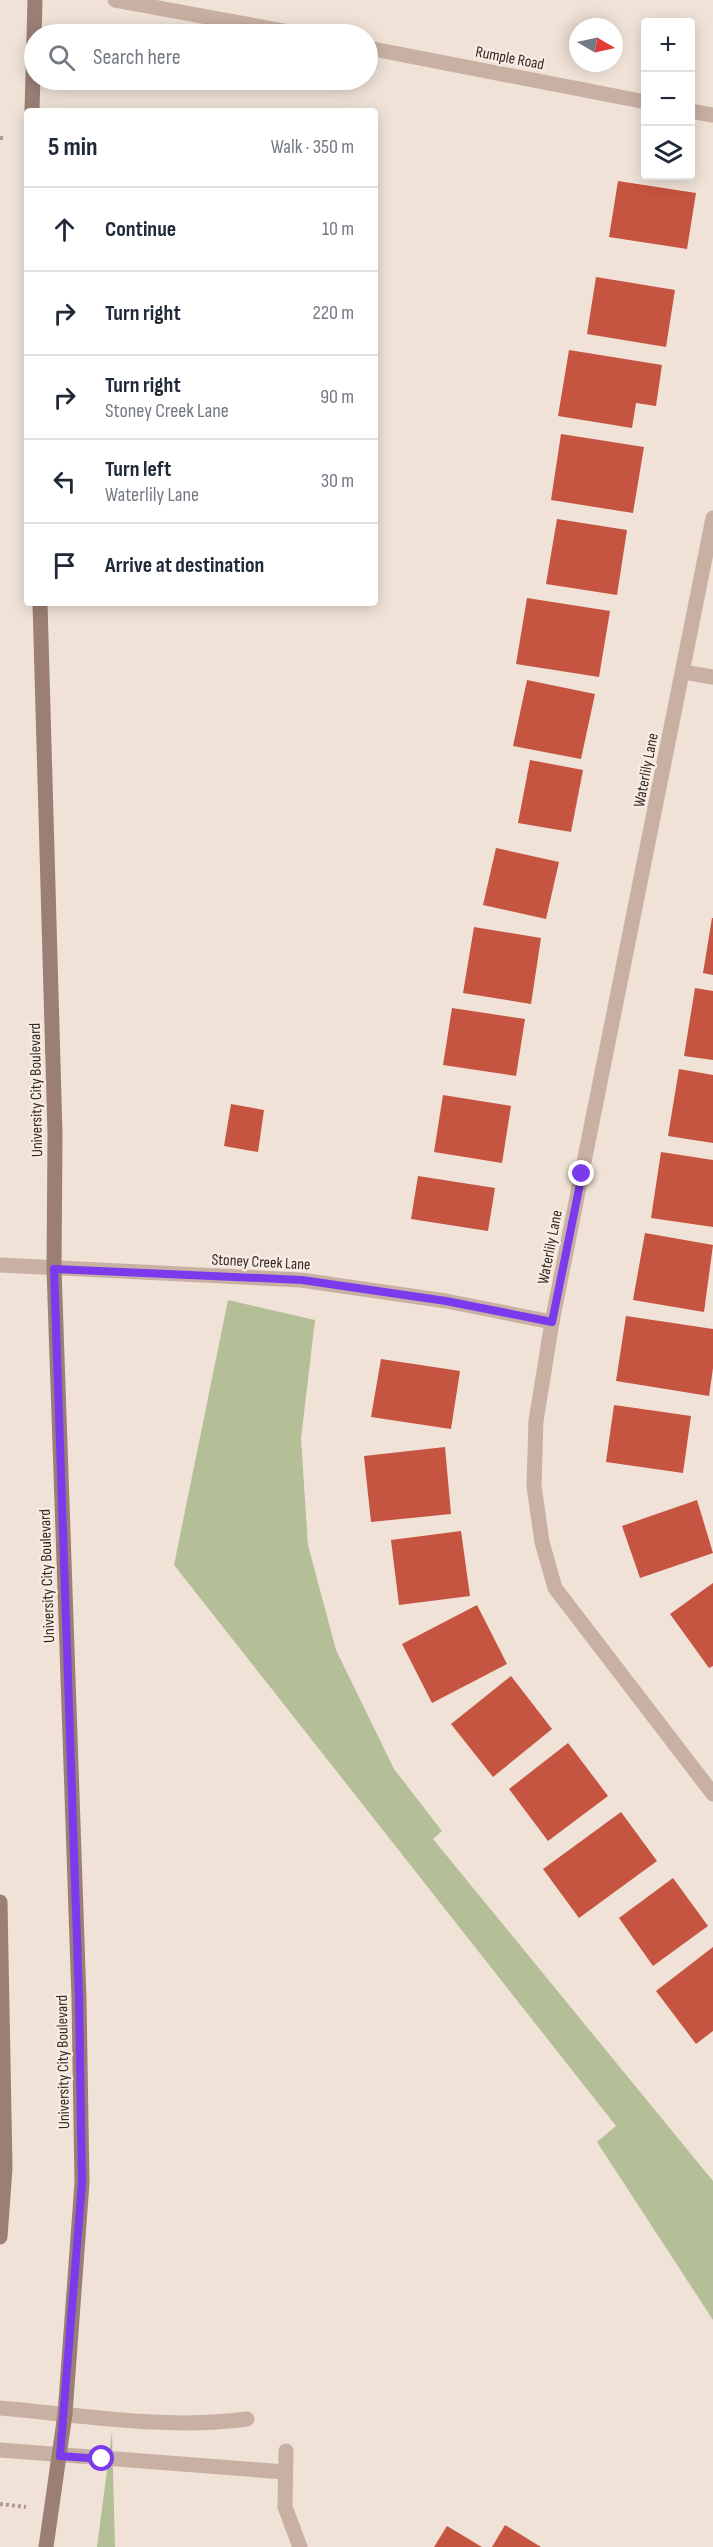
<!DOCTYPE html>
<meta charset="utf-8">
<style>
:root{--surface:#fff;--page:#f2f2f3;--text:#1f2937;--muted:#747a83;--line:#e0e1e3}
body{margin:0;font-family:"Sofia Sans Condensed",sans-serif;background:var(--page);color:var(--text)}
.controls{position:absolute;right:18px;top:18px;display:grid;overflow:hidden;border-radius:6px;box-shadow:0 3px 15px #0003}
.controls button{width:54px;height:54px;display:grid;place-items:center;padding:0;border:0;border-bottom:2px solid var(--line);background:var(--surface);color:var(--text);font:30px sans-serif}
.compass{position:absolute;left:569px;top:18px;width:54px;height:54px;border-radius:50%;background:var(--surface);box-shadow:0 3px 15px #0003;rotate:99deg}
.stop{position:absolute;width:18px;height:18px;margin:-14px;border:4px solid #7c3aed;border-radius:50%;background:#fff}
.stop.end{background:#7c3aed;border-color:#fff;box-shadow:0 2px 6px #0008}
.list{margin:0;padding:0;list-style:none}
h2{display:flex;justify-content:space-between;align-items:center;height:78px;margin:0;padding:0 24px;font-size:26px}
h2 small{font-size:20px;font-weight:400;color:var(--muted)}
.list li{display:grid;grid-template-columns:39px 1fr auto;gap:18px;align-items:center;box-sizing:border-box;height:84px;padding:0 24px;border-top:2px solid var(--line)}
.list b{display:block;font-size:22px;white-space:nowrap}
.list p{margin:0;font-size:20px;white-space:nowrap;color:var(--muted)}
.list em{font-size:20px;font-style:normal;color:var(--muted)}
.icon{flex:none;width:33px;height:33px;fill:none;stroke:currentColor;stroke-width:2;stroke-linecap:round;stroke-linejoin:round}
.map{position:relative;flex:none;width:713px;height:2547px;overflow:hidden}
.search{position:absolute;background:var(--surface);box-shadow:0 3px 15px #0003;left:24px;top:24px;width:354px;height:66px;display:flex;align-items:center;gap:15px;box-sizing:border-box;padding:0 21px;border-radius:33px;color:var(--muted);font-size:22px}
.panel{position:absolute;background:var(--surface);box-shadow:0 3px 15px #0003;left:24px;top:108px;width:354px;height:498px;border-radius:6px}
.map>svg:first-child{display:block}
</style>
<div class="map">
<svg width="713" height="2547" viewBox="0 0 713 2547">
<rect width="100%" height="100%" fill="#f0e2d7"/>
<g fill="#b5bf97">
<path d="M228,1300L315,1320L301,1439L308,1545L336,1650L394,1769L442,1831L433,1839L713,2181V2320L597,2142L616,2126L174,1565Z"/>
<path d="M112,2432L115,2547H97Z"/>
</g>
<g fill="#c55440">
<path d="M618,181L696,193L687,249L609,237Z"/>
<path d="M596,277L675,290L666,347L587,334Z"/>
<path d="M569,350L662,365L656,406L636,403L632,428L558,416Z"/>
<path d="M561,434L644,447L633,513L551,500Z"/>
<path d="M557,519L627,530L617,595L546,584Z"/>
<path d="M527,598L610,611L599,677L516,664Z"/>
<path d="M527,680L595,694L581,759L513,746Z"/>
<path d="M530,760L583,770L571,832L518,823Z"/>
<path d="M496,848L559,862L546,919L483,905Z"/>
<path d="M712,918H713V975L703,973Z"/>
<path d="M474,927L541,938L531,1004L463,993Z"/>
<path d="M695,988L713,991V1060L684,1056Z"/>
<path d="M452,1008L525,1019L516,1076L443,1065Z"/>
<path d="M679,1069L713,1075V1143L668,1136Z"/>
<path d="M443,1095L511,1106L502,1163L434,1152Z"/>
<path d="M231,1104L264,1110L258,1152L224,1146Z"/>
<path d="M661,1152L713,1160V1227L651,1218Z"/>
<path d="M418,1176L495,1188L488,1231L411,1219Z"/>
<path d="M645,1233L713,1245L704,1312L633,1300Z"/>
<path d="M626,1316L713,1329V1368L709,1396L616,1381Z"/>
<path d="M381,1359L460,1371L451,1429L371,1417Z"/>
<path d="M614,1405L691,1416L683,1473L606,1462Z"/>
<path d="M445,1447L451,1514L371,1522L364,1456Z"/>
<path d="M697,1500L713,1553L640,1578L622,1526Z"/>
<path d="M461,1531L470,1596L399,1605L391,1540Z"/>
<path d="M713,1583V1666L709,1668L670,1614Z"/>
<path d="M477,1605L507,1664L432,1703L402,1644Z"/>
<path d="M511,1676L552,1729L493,1777L451,1724Z"/>
<path d="M568,1743L608,1796L548,1841L509,1789Z"/>
<path d="M621,1812L657,1861L579,1918L543,1869Z"/>
<path d="M673,1878L708,1926L653,1966L619,1918Z"/>
<path d="M713,1947V2031L696,2044L656,1991Z"/>
<path d="M505,2525L541,2547H492Z"/>
<path d="M447,2526L482,2547H434Z"/>
</g>
<g fill="none" stroke-linecap="round" stroke-linejoin="round">
<g stroke="#b39a8d" stroke-width="4" stroke-dasharray="3 3" stroke-linecap="butt">
<path d="M0,138H4"/>
<path d="M0,2504L26,2507"/>
</g>
<g stroke="#c8b1a3" stroke-width="15">
<path d="M0,2408C82,2415 165,2430 247,2419"/>
<path d="M0,2450L285,2472"/>
<path d="M286,2451L285,2507L300,2547"/>
</g>
<g stroke="#c8b1a3" stroke-width="15">
<path d="M115,0L300,34"/>
<path d="M368,48L646,102"/>
<path d="M690,111L713,115"/>
<path d="M713,518L552,1322L536,1421L534,1486L542,1542L555,1588L713,1794"/>
<path d="M683,672L713,677"/>
<path d="M0,1265L301,1280L446,1301L552,1322"/>
</g>
<g stroke="#9b7f75" stroke-width="15">
<path d="M32,111L35,0"/>
<path d="M40,603L55,1134L54,1269L79,1999L82,2183L65,2414L46,2547"/>
<path d="M0,1902L5,2168L0,2237"/>
</g>
</g>
<g fill="none" stroke-linecap="round" stroke-linejoin="round">
<path stroke="#7c3aed" stroke-width="8" d="M102,2459L60,2456L82,2183L79,1999L54,1269L302,1280L446,1301L552,1322L582,1174"/>
</g>
<g text-anchor="middle" stroke-width="4.5" stroke-linejoin="round" paint-order="stroke">
<g font-size="16" fill="#332825" stroke="#f8ece3">
<text transform="translate(510 57) rotate(11)" y="6">Rumple Road</text>
<text transform="translate(645 770) rotate(-79)" y="6">Waterlily Lane</text>
<text transform="translate(35 1090) rotate(-91)" y="6">University City Boulevard</text>
<text transform="translate(549 1247) rotate(-79)" y="6">Waterlily Lane</text>
<text transform="translate(261 1261) rotate(3)" y="6">Stoney Creek Lane</text>
<text transform="translate(46 1576) rotate(-92)" y="6">University City Boulevard</text>
<text transform="translate(62 2062) rotate(-91)" y="6">University City Boulevard</text>
</g>
</g>
</svg>
<div class="controls">
<button>+</button>
<button>−</button>
<button><svg class="icon" aria-label="layers" viewBox="0 0 24 24"><path d="M12 4l9 5-9 5-9-5zM3 14l9 5 9-5"/></svg></button>
</div>
<svg class="compass" viewBox="-18 -18 36 36"><path d="M0-13l5 13h-10z" fill="#e53935"/><path d="M0 13l5-13h-10z" fill="#747a83"/></svg>
<div class="stop" style="left:102px;top:2459px"></div>
<div class="stop end" style="left:582px;top:1174px"></div>
<div class="search"><svg class="icon" aria-label="search" viewBox="0 0 24 24"><circle cx="10" cy="10" r="6"/><path d="M15 15l6 6"/></svg>Search here</div>
<section class="panel">
<h2>5 min<small>Walk · 350 m</small></h2>
<ul class="list">
<li><svg class="icon" aria-label="ahead" viewBox="0 0 24 24"><path d="M12 20V5M6 11l6-6 6 6"/></svg><div><b>Continue</b></div><em>10 m</em></li>
<li><svg class="icon" aria-label="right" viewBox="0 0 24 24"><path d="M7 20v-9h11M14 6l5 5-5 5"/></svg><div><b>Turn right</b></div><em>220 m</em></li>
<li><svg class="icon" aria-label="right" viewBox="0 0 24 24"><path d="M7 20v-9h11M14 6l5 5-5 5"/></svg><div><b>Turn right</b><p>Stoney Creek Lane</p></div><em>90 m</em></li>
<li><svg class="icon" aria-label="left" viewBox="0 0 24 24"><path d="M17 20v-9H6M10 6l-5 5 5 5"/></svg><div><b>Turn left</b><p>Waterlily Lane</p></div><em>30 m</em></li>
<li><svg class="icon" aria-label="arrive" viewBox="0 0 24 24"><path d="M6 21V4h12l-3 4 3 4H6"/></svg><div><b>Arrive at destination</b></div></li>
</ul>
</section>
</div>
